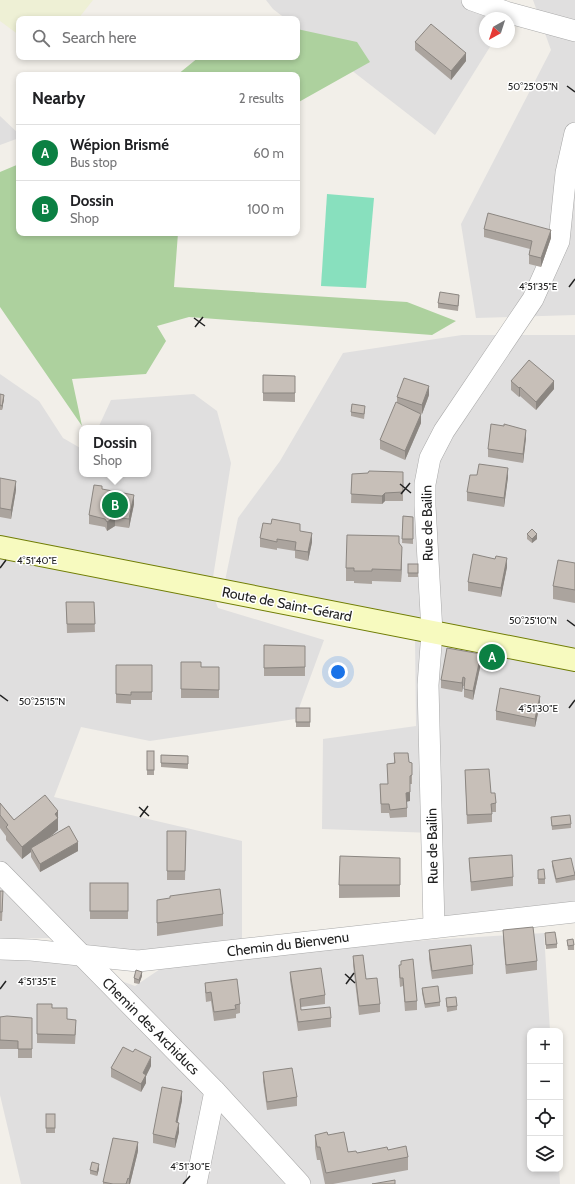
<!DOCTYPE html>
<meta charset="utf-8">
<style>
:root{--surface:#fff;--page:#f2f2f2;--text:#202124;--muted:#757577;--line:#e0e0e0;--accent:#0b8043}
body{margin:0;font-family:Cabin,sans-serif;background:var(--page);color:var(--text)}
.controls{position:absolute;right:12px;bottom:12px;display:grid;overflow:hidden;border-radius:8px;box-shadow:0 2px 6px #0003}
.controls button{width:36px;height:36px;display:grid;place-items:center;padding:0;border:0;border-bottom:1px solid var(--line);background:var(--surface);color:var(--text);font:20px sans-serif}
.compass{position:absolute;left:479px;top:12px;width:36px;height:36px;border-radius:50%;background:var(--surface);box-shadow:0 2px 6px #0003;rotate:219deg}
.you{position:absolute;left:338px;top:672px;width:14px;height:14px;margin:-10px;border:3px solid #fff;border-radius:50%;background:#1a73e8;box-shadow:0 0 0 6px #1a73e833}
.badge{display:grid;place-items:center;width:26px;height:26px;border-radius:50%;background:var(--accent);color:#fff;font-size:13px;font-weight:700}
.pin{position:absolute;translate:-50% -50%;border:2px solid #fff;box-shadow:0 1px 4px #0006}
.popup{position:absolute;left:79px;top:425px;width:72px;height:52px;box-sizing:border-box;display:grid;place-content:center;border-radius:8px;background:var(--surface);filter:drop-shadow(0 1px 3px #0005);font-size:13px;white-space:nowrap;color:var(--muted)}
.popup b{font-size:15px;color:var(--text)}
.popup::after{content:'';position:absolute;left:50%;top:100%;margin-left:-8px;border:8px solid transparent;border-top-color:var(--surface)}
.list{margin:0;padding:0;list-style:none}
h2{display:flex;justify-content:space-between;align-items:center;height:52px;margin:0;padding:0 16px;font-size:17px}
h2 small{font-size:13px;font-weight:400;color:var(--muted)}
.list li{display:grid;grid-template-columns:26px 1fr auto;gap:12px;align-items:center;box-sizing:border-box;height:56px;padding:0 16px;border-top:1px solid var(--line)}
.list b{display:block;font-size:15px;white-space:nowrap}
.list p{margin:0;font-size:13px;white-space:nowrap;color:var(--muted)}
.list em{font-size:13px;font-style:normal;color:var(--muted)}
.icon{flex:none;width:22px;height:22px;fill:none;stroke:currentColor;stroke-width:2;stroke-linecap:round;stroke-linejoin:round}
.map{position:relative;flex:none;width:575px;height:1184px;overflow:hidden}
.search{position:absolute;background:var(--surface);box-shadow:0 2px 6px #0003;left:16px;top:16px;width:284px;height:44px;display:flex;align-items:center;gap:10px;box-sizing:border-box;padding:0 14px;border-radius:8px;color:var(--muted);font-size:15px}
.panel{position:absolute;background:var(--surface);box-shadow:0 2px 6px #0003;left:16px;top:72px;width:284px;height:164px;border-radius:8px}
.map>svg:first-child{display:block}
</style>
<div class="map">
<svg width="575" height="1184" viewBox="0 0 575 1184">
<rect width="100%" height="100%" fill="#f2efe9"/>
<g fill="#e0dfdf">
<path d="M266,0H490L500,18H485V42H493L435,135L297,28V19H286L273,9Z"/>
<path d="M533,0H575V315L476,318L461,224L551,50Z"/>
<path d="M0,116L19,134V138L0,145Z"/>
<path d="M462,335H575V907L445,923L433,833L322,829L323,739L416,726L415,637L221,600L238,518L280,461L343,353Z"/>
<path d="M0,374L39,401L63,438L82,449V474H148V428H98L111,400L194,394L217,411L231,463L211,590L218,608L324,640L295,719L150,741L81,727L54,797L242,841V943L116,969L49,938L0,939Z"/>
<path d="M544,933L550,1031H530V1169H559L560,1184H21L0,1095V957L64,960L135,986L172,961L429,940Z"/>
</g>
<path fill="#eef0d5" d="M0,0H93L78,19H19V35L0,21Z"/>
<g fill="#add19e">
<path d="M297,29L357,42L370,62L297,103V75H177L199,57H297Z"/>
<path d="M19,164V233H178L174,287L407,302L456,321L432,335L189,317L157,326L166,341L146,374L72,379L82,426L0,307V172Z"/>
</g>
<path fill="#88e0be" d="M327,194L374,198L366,288L321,286Z"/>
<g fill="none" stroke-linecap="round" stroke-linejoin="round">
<g stroke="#a9a9a9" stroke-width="22">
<g id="minor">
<path d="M472,0L506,12L575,31"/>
<path d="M0,872L215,1091L300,1184"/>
<path d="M434,927L428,685L432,632L425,506V484L430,458L444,431L533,299L559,241L566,173L575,133"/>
<path d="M0,949L31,950L138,961L575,912"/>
<path d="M196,1184L215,1091"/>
</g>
</g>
<g stroke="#707d05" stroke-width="24">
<path id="secondary" d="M0,547L575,660"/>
</g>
<use href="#minor" stroke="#fff" stroke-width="21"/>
<use href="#secondary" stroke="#f7fabf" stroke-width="22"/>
</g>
<g fill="#aba49e">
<path d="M415,42L466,61L451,80L415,50Z"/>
<path d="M484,229L551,238L541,267L529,264V255L530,249L484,237Z"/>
<path d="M459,300L458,311L438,308V303Z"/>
<path d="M263,375L295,376V402L263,401Z"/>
<path d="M511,381L554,389L536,410L520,396L519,397L511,390Z"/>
<path d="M0,394L4,399L2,410H0Z"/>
<path d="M429,395L422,414L420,413L421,423L405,460L380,449V440L397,403V397Z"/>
<path d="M365,411L364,419L351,416V412Z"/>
<path d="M526,438L523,463L488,457V449Z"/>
<path d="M403,472V501H385L382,504L351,503L352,474Z"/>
<path d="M477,475L508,477L504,507L467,501V492Z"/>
<path d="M0,478L16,490L11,519L0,517Z"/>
<path d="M102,489L134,504L129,528L115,526L107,531L105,527L89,524V515Z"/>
<path d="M403,516L413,517V544L402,543Z"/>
<path d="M300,531L312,542L308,561L295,558V551L277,548V550L260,547V538Z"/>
<path d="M527,534L537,539L532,543L527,539Z"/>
<path d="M399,543L402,560L401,582L372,581V584L354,583V581H346V568Z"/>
<path d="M495,559L507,567L501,597L468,591V582Z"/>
<path d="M575,563V603L553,599V586Z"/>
<rect x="408" y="564" width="10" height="13"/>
<path d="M66,602H94L95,632L67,633Z"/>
<path d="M264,645L305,646V676H264Z"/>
<path d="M181,662L201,667H219V698H181Z"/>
<path d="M481,663L473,700L464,697V686H463L462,692L441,688V680Z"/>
<path d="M116,665H152V700H131V704L116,703Z"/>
<path d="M540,704L535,727L496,720V711Z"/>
<rect x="296" y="708" width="14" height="19"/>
<rect x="147" y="751" width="7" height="24"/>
<path d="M394,753L409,762L412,763V784H410V801H407V817L390,818L389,813H381L380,784H388L387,764L394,763Z"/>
<path d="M161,755L188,756V769L161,767Z"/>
<path d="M465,770L491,793L496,803V812H492V822L467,824Z"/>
<path d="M0,803L14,820L58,823V830L48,839L78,851L40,872L31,857V852L22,859L6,840V836L0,828Z"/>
<path d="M551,817L571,824V828L552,830Z"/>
<path d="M167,831H186L185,880H167Z"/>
<path d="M400,858V897L339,898V885Z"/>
<path d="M469,858L513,877V886L471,891Z"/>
<path d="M552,861L575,875V880L556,883L552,866Z"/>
<path d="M538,870L545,879V884H538Z"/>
<rect x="90" y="883" width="38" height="36"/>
<path d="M0,891L3,900L2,921H0Z"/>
<path d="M157,900L223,914V926L157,936Z"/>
<path d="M503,930L537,961V970L506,974L503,939Z"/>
<path d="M545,933L557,944V948L546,949Z"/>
<path d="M567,940L574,945V950H568Z"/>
<path d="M429,950L473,965V974L432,979L429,959Z"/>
<path d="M353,956L380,1004V1012L359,1015L353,965Z"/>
<path d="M401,961L417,1001V1010L405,1011L403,986L400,987L399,974V965H401Z"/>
<path d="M290,972L325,995V1004L301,1007V1010L331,1018V1027L298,1031L290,980Z"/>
<path d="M142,976L139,984L134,983V978Z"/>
<path d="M205,983L240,1004V1013L236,1014V1018L214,1021L211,1001L206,1002L205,991Z"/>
<path d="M422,988L440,1002V1006L425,1008L422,993Z"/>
<path d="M446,998L457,1006V1010L447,1012Z"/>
<path d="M37,1004L52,1008L67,1019L76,1029L75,1044L37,1043Z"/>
<path d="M0,1017L32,1018V1058H18V1049H0Z"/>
<path d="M151,1066L146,1076V1083L141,1092L111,1077V1068Z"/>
<path d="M263,1072L297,1097V1106L267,1110L263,1081Z"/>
<path d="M182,1100L177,1122L179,1132L175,1148L153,1143V1134Z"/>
<rect x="46" y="1114" width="9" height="19"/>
<path d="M315,1135H328L348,1152L357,1153L388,1150L408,1157V1170L333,1184H325L320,1160H317L315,1148Z"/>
<path d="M138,1151L130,1184H103V1182Z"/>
<path d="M99,1169L97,1176L90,1174V1170Z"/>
</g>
<g fill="#8b8681">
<path d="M466,53V61L451,80V71Z"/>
<path d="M551,230V238L541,267V258Z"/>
<path d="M554,381V389L536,410V402Z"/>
<path d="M429,386V395L422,414V405Z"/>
<path d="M520,387V396L519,397V388Z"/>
<path d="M4,395V399L2,410V406Z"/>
<path d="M421,414V423L405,460V451Z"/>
<path d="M526,430V438L523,463V454Z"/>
<path d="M508,468V477L504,507V498Z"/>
<path d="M16,481V490L11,519V510Z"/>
<path d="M385,493V501L382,504V496Z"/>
<path d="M134,495V504L129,528V519Z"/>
<path d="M115,517V526L107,531V522Z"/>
<path d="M312,533V542L308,561V552Z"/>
<path d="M537,534V539L532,543V539Z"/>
<path d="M402,547V560L401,582V570Z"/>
<path d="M507,558V567L501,597V588Z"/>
<path d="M481,654V663L473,700V691Z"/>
<path d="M463,677V686L462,692V683Z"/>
<path d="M540,696V704L535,727V719Z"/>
<path d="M410,792V801L406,802V793Z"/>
<path d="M58,811V830L33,851L31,848V852L22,859V847Z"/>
<path d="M78,842V851L40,872V864Z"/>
<path d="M142,972V976L139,984V980Z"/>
<path d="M151,1057V1066L146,1076V1083L141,1092V1084L143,1073Z"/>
<path d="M182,1091V1100L176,1131V1122Z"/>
<path d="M179,1123V1132L175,1148V1139Z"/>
<path d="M138,1142V1151L130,1184H129V1179Z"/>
<path d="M99,1164V1169L97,1176V1172Z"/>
</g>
<g fill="#c7bfb8" stroke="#8b8681">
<path d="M431,24L466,53L451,71L415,42Z"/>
<path d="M488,213L551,230L541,258L529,255L532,241L484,229Z"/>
<path d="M440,292L459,295L458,306L438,303Z"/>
<path d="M529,360L554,381L536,402L520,387L519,388L511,381Z"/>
<path d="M263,375L295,376V393H263Z"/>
<path d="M404,378L429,386L422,405L397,397Z"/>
<path d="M0,394L4,395L2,406L0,405Z"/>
<path d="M396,402L421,414L405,451L380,440Z"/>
<path d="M352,404L365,406L364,414L351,412Z"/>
<path d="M491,424L504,426V424L526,430L523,454L488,449Z"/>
<path d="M479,464L508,468L504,498L467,492L470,475H477Z"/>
<path d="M369,471L403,472V492L385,493L382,496L351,494L352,474L368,473Z"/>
<path d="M0,478L16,481L11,510L0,508Z"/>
<path d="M94,485L102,486V489L134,495L129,519L115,517L107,522L105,519L89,515Z"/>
<path d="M403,516L413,517V539H402Z"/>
<path d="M272,519L300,524V531L312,533L308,552L295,550L296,542L277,539V542L260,538L263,523L271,524Z"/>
<path d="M532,529L537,534L532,539L527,534Z"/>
<path d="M347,535L399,536V543L402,547L401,570L372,569V571H354V568H346Z"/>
<path d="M473,554L495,559L496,556L507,558L501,588L468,582Z"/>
<path d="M558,560L575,563V590L553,586Z"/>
<rect x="408" y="564" width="10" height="9"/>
<path d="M66,602H94L95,624H67Z"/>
<path d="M264,645L305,646V667L264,668Z"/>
<path d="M447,648L481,654L473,691L464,689L465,678L463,677L462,683L441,680Z"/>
<path d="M181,662H201V667H219V690L181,689Z"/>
<path d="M116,665H152V692H131V695L116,694Z"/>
<path d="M500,688L540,696L535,719L496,711Z"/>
<rect x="296" y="708" width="14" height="14"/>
<rect x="147" y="751" width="7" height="19"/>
<path d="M394,753H408L409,762L412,763V775L410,776V792L406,793L407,808L390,810L389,804H381L380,784H388L387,764L395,763Z"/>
<path d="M161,755L188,756V764L161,763Z"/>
<path d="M489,769L491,793H495L496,803L491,804L492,814L467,815L465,770Z"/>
<path d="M45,795L58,811L55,814L58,818L22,847L6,827L8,825L0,815V803L14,820Z"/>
<path d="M570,815L571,824L552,826L551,817Z"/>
<path d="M69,826L78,842L40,864L31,848Z"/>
<path d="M167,831H186L185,871H167Z"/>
<path d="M512,855L513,877L471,882L469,858Z"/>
<path d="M340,856L400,858V885H339Z"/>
<path d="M571,858L575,875L556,879L552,861Z"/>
<path d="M544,869L545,879H538V870Z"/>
<rect x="90" y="883" width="38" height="28"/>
<path d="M220,889L223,914L157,923V900L170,898V896Z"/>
<path d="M0,891H3L2,912H0Z"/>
<path d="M533,927L537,961L506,965L503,930Z"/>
<path d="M555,932L557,944L546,945L545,933Z"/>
<path d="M573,939L574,945L568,946L567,940Z"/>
<path d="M471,945L473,965L432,971L429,950Z"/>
<path d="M363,955L366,979L377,978L380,1004L359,1006L353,956Z"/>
<path d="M413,959L417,1001L405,1002L403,978H400L399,965H401V961Z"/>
<path d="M321,968L325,995L300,999L301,1010L330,1007L331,1018L298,1022L290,972Z"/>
<path d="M136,970L142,972L139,980L134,978Z"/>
<path d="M237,979L240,1004L235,1005L236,1009L214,1012L211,992L206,993L205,983Z"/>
<path d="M438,986L440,1002L425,1004L422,988Z"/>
<path d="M456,997L457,1006L447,1007L446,998Z"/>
<path d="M37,1004H52V1008H67V1019L76,1020L75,1035L37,1034Z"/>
<path d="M7,1016L32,1018V1049H18V1041L0,1040V1017Z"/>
<path d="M123,1047L133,1052L135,1049L151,1057L143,1073L146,1075L141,1084L111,1068Z"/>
<path d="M292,1068L297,1097L267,1102L263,1072Z"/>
<path d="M162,1087L182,1091L176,1122L179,1123L175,1139L153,1134Z"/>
<rect x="46" y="1114" width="9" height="14"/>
<path d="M327,1132L328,1135L344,1132L348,1152L356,1151L357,1153L387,1147L388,1150L406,1146L408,1157L326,1173L320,1147H317L315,1135Z"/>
<path d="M113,1138L138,1142L129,1179L128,1178L126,1184H113L103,1182Z"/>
<path d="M92,1162L99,1164L97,1172L90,1170Z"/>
<path d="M395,1180V1184H372Z"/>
</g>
<path fill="none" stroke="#222" stroke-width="1.5" d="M567,86L575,92M569,287L575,279M194,318L205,326M195,327L203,317M400,484L411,493M401,494L410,483M0,568L6,560M567,620L575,626M0,695L8,701M569,708L575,700M139,807L149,816M140,817L148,806M345,974L355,983M346,984L354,973M0,989L6,981M183,1184L190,1176"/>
<g text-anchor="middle" stroke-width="3" stroke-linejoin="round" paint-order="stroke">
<g font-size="14" fill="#222" stroke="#fff">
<text transform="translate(427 523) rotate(-91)" y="5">Rue de Bailin</text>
<text transform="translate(287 604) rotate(11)" y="5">Route de Saint-Gérard</text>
<text transform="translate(432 846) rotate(-91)" y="5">Rue de Bailin</text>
<text transform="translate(288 944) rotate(-7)" y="5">Chemin du Bienvenu</text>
<text transform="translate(151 1026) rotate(45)" y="5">Chemin des Archiducs</text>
</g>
</g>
<g font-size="10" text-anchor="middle" fill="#222" stroke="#fff" stroke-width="3" stroke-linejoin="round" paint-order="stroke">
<text x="533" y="90">50°25'05"N</text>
<text x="538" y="290">4°51'35"E</text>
<text x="37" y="564">4°51'40"E</text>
<text x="533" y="624">50°25'10"N</text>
<text x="42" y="705">50°25'15"N</text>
<text x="538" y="712">4°51'30"E</text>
<text x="37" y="985">4°51'35"E</text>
<text x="190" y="1170">4°51'30"E</text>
</g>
</svg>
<div class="controls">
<button>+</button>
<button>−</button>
<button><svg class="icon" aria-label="locate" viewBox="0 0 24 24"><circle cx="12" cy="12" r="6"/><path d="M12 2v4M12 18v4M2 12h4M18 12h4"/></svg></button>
<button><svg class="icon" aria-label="layers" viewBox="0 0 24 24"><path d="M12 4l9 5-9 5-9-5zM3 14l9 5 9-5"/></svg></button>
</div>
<svg class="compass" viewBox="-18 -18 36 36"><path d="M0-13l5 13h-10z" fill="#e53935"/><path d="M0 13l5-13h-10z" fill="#757577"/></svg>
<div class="you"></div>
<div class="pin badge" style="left:492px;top:657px">A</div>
<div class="pin badge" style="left:115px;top:505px">B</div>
<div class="popup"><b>Dossin</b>Shop</div>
<div class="search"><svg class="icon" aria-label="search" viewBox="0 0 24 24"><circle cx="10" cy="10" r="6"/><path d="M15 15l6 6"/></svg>Search here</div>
<section class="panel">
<h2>Nearby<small>2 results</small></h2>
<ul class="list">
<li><span class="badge">A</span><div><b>Wépion Brismé</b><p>Bus stop</p></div><em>60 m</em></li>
<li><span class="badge">B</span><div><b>Dossin</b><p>Shop</p></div><em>100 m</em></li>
</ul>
</section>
</div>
